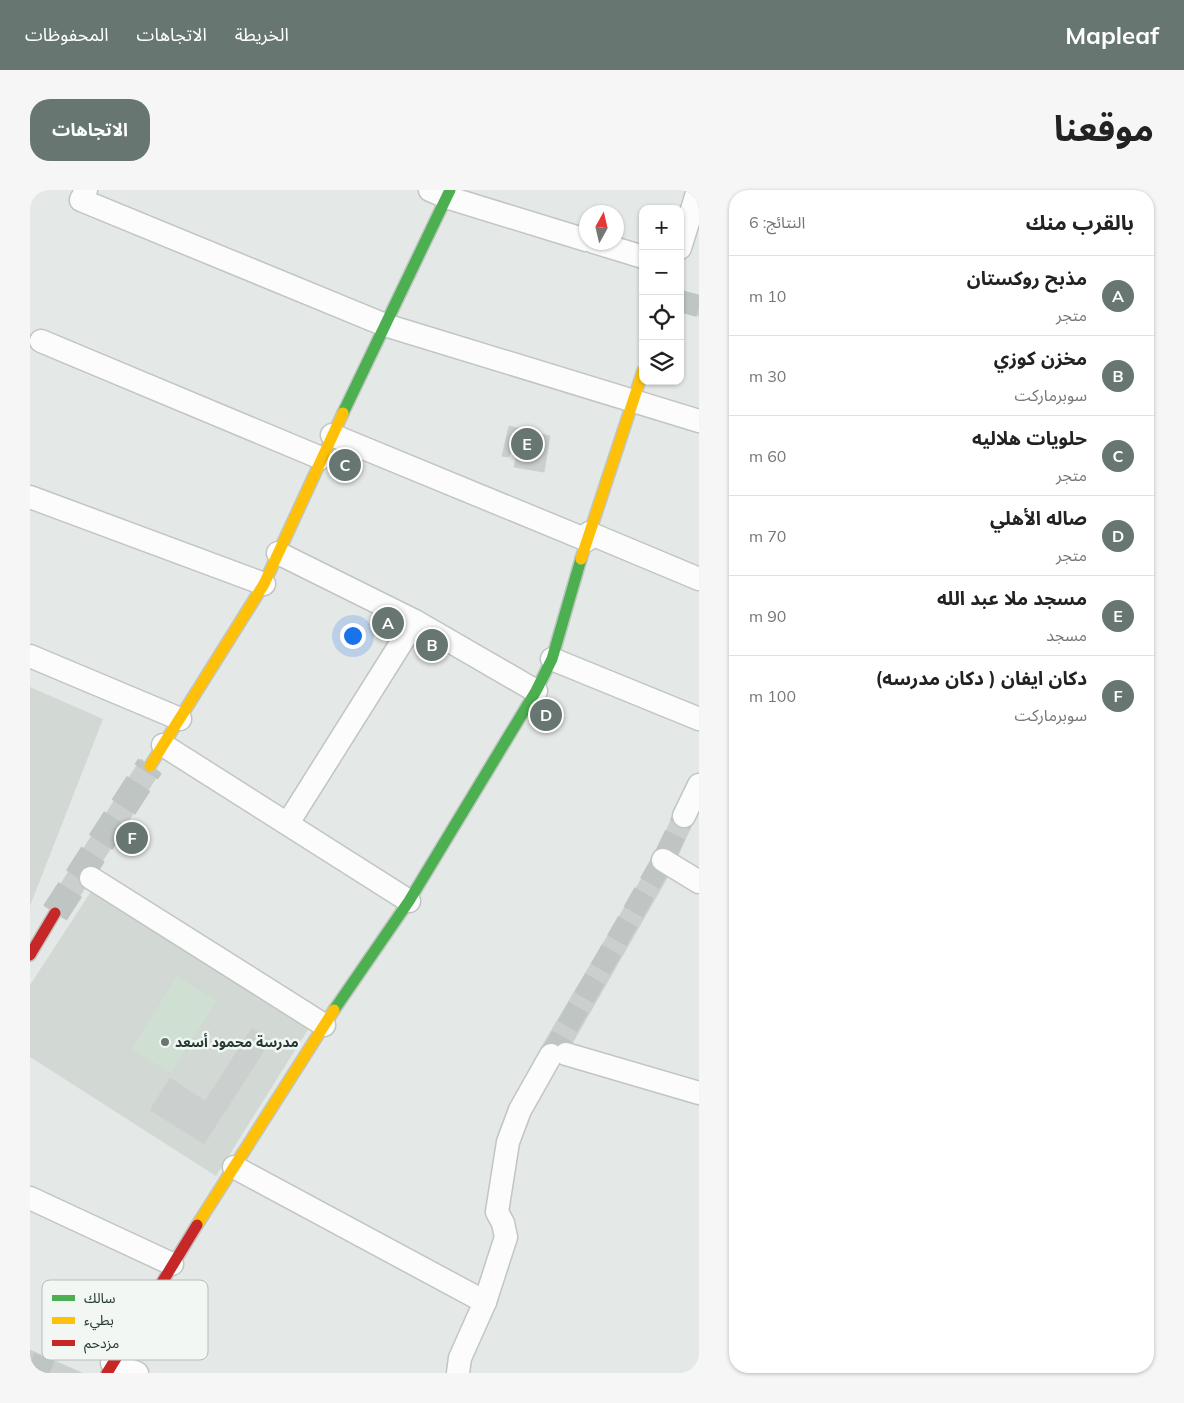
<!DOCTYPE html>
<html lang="ar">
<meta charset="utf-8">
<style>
:root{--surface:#fff;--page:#f6f6f6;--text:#222;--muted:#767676;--line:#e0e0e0;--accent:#677670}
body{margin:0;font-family:Mulish,"Noto Sans Arabic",sans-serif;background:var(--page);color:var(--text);direction:rtl}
.controls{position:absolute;right:15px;top:15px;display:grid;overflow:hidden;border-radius:10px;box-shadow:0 1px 4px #0004}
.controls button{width:45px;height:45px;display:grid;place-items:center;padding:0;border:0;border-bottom:1px solid var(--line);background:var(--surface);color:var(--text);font:25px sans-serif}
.compass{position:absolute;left:549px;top:15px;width:45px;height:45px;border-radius:50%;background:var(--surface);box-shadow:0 1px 4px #0004;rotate:8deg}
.you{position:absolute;left:322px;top:445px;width:18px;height:18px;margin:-12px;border:4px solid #fff;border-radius:50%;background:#1a73e8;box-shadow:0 0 0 8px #1a73e833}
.badge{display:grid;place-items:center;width:32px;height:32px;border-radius:50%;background:var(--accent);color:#fff;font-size:16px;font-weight:700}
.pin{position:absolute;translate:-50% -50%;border:2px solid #fff;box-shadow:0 1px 5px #0006}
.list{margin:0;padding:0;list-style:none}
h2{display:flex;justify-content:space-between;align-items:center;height:65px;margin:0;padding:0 20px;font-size:21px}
h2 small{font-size:16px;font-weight:400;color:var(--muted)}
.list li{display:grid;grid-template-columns:32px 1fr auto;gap:15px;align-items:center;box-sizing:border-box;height:80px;padding:0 20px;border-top:1px solid var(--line)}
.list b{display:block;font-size:19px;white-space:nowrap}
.list p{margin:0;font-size:16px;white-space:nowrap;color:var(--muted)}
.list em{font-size:16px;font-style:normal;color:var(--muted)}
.icon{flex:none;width:28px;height:28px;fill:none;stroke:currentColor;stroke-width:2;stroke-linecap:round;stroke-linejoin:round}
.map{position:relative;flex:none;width:669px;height:1183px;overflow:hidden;direction:ltr;border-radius:20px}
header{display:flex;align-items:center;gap:30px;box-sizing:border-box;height:70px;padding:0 25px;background:var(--accent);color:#fff}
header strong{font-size:24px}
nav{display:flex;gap:28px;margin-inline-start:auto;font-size:18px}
.intro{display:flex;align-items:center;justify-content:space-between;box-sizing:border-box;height:120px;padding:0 30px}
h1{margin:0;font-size:35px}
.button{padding:12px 22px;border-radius:20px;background:var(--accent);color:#fff;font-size:18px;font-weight:700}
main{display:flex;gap:30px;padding:0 30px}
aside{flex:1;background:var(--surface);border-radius:20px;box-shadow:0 1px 4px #0004}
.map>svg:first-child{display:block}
</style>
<header>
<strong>Mapleaf</strong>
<nav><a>الخريطة</a><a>الاتجاهات</a><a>المحفوظات</a></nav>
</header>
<div class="intro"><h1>موقعنا</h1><a class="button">الاتجاهات</a></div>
<main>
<aside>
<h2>بالقرب منك<small>النتائج: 6</small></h2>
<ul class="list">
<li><span class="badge">A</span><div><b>مذبح روكستان</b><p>متجر</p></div><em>10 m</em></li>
<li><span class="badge">B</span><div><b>مخزن كوزي</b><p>سوبرماركت</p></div><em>30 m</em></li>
<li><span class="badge">C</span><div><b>حلويات هلاليه</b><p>متجر</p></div><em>60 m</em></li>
<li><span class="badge">D</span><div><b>صاله الأهلي</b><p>متجر</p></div><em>70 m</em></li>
<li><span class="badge">E</span><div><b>مسجد ملا عبد الله</b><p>مسجد</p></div><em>90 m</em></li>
<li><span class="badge">F</span><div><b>دكان ايفان ( دكان مدرسه)</b><p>سوبرماركت</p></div><em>100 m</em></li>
</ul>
</aside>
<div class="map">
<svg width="669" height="1183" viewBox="0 0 669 1183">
<rect width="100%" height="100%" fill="#e4e8e6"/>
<g fill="#d2d9d5">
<path d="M0,497L73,529L0,716Z"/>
<path d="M62,700L279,838L186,986L0,867V795Z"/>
</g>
<path fill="#cfe0d2" d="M147,786L186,811L141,883L102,859Z"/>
<g fill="#cbcfcd" stroke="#cdd1cf">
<path d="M652,102L669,107V126L650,121Z"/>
<path d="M479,236L520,246L514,282L484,277L487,263L480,262L479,267L472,266Z"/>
<path d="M111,569L130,582L35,729L16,717Z"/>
<path d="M645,621L664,630L641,681L536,864L521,865L511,858L625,666Z"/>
<path d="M222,838L241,850L174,954L120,920L140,888L175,911Z"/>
<path d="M0,1160L52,1183H3L0,1181Z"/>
</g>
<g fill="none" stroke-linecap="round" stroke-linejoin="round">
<g stroke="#bec5c2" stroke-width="22" stroke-dasharray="22 11" stroke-linecap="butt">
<path d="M650,111L669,116"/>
<path d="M521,865L633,670L654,626"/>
<path d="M0,1173L22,1183"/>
</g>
<path stroke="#bec5c2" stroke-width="28" stroke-dasharray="28 14" stroke-linecap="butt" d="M25,723L120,576"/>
<g stroke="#c1c5c3" stroke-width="25">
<g id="street">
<path d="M56,0L51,10L355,135L669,231"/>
<path d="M400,0L416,7L556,50"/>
<path d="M564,52L613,67"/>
<path d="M650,58L668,0"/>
<path d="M11,151L291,268"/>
<path d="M302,245L557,350"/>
<path d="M0,307L234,394"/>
<path d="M559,343L669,389"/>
<path d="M248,363L385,431L506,501"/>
<path d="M0,466L150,529"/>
<path d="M522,469L669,529"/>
<path d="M133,555L379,711"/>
<path d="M654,626L669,595"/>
<path d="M258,633L385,431"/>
<path d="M633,670L669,692"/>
<path d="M61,688L294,835"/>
<path d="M536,864L669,903"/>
<path d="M204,977L455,1112"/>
<path d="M0,1008L142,1074"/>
<path d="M82,1173L107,1183"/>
<path d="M428,1183L430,1168L455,1112L476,1047L473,1033L467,1022L478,952L490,920L521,865"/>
</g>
</g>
<g stroke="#c0c6c3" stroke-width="14">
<g id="fast">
<path d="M313,223L420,0"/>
<path d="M304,820L379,711L506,501L522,469L551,369"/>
</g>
</g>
<g stroke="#c0c6c3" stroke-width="14">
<g id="slow">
<path d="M551,369L613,181"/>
<path d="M120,576L234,394L313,223"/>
<path d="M167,1035L304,820"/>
</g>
</g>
<g stroke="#c0c6c3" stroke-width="14">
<g id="jam">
<path d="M0,765L25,723"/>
<path d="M77,1183L167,1035"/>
</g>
</g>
<use href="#street" stroke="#fbfcfb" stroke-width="22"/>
<use href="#fast" stroke="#4caf50" stroke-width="11"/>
<use href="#slow" stroke="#ffc107" stroke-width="11"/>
<use href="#jam" stroke="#c62828" stroke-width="11"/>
</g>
<circle fill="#677670" stroke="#f2f7f4" stroke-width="2" cx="135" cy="852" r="5"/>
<g text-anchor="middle" stroke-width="5" stroke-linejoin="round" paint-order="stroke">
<g font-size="14" font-weight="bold" fill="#243931" stroke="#f2f7f4" text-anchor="start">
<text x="145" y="857">مدرسة محمود أسعد</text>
</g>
</g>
<rect x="12" y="1090" width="166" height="80" rx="8" fill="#f2f7f4" stroke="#b4beba" stroke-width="1"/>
<rect x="22" y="1105" width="23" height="6" fill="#4caf50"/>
<rect x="22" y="1127" width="23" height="7" fill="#ffc107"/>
<rect x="22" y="1150" width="23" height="6" fill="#c62828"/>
<g font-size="14" fill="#243931">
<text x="54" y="1113">سالك</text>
<text x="54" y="1135">بطيء</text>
<text x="54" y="1158">مزدحم</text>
</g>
</svg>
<div class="controls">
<button>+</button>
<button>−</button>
<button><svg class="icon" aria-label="locate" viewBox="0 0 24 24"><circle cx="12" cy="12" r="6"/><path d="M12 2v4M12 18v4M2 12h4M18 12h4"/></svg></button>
<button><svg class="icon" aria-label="layers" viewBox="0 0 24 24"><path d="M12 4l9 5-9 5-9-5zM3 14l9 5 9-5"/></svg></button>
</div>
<svg class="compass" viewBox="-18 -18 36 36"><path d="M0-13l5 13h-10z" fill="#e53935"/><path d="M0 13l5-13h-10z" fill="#767676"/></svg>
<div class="you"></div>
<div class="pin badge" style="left:358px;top:433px">A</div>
<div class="pin badge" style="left:402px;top:455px">B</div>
<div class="pin badge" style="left:315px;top:275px">C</div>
<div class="pin badge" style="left:516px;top:525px">D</div>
<div class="pin badge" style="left:497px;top:254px">E</div>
<div class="pin badge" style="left:102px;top:648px">F</div>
</div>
</main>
